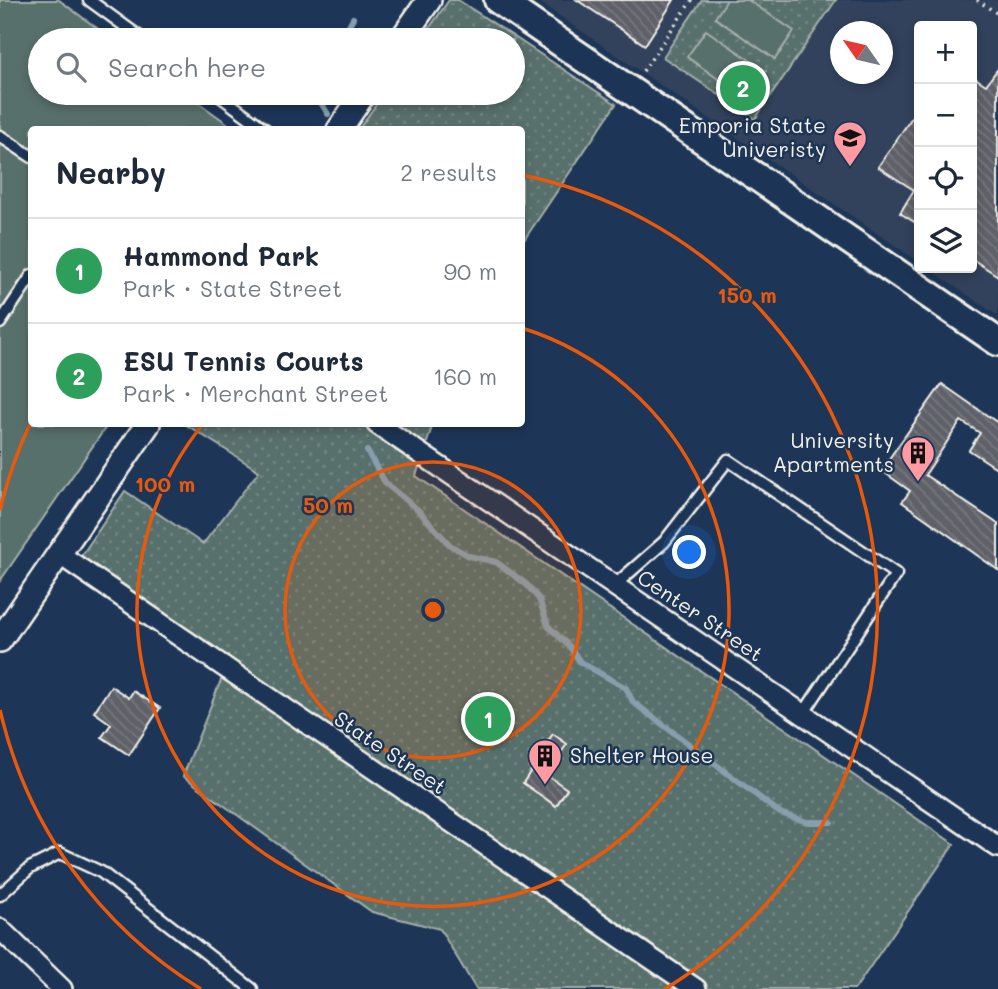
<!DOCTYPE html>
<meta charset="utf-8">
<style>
:root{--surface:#fff;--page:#f2f2f3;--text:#1f2937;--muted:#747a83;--line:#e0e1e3;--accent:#845c67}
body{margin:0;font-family:Mali,sans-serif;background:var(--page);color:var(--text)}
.controls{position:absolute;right:21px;top:21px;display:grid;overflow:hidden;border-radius:7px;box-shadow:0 4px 10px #0003}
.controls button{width:63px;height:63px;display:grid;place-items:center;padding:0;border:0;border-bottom:2px solid var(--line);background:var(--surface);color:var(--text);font:35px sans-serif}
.compass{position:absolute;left:830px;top:21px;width:63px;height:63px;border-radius:50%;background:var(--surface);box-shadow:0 4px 10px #0003;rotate:304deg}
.you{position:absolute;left:690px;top:553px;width:24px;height:24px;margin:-18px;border:5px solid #fff;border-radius:50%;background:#1a73e8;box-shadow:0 0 0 10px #1a73e833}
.badge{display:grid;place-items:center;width:46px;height:46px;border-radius:50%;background:var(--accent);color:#fff;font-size:23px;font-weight:700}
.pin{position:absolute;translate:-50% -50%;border:4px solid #fff;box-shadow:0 2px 7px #0006}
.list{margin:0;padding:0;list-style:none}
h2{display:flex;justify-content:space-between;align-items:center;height:91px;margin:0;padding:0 28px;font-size:30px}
h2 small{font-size:23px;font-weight:400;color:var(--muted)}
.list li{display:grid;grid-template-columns:46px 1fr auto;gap:21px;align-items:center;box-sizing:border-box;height:105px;padding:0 28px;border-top:2px solid var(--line)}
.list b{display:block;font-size:26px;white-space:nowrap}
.list p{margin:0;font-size:23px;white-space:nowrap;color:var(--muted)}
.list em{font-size:23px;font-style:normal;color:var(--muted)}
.icon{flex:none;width:38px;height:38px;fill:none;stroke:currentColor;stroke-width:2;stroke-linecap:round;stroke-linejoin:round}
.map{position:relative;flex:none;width:998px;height:989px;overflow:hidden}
.search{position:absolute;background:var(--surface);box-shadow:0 4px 10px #0003;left:28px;top:28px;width:497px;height:77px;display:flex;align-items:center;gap:18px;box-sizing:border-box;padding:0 24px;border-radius:38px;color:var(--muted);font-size:26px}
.panel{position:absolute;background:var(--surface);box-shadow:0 4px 10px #0003;left:28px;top:126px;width:497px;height:301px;border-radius:7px}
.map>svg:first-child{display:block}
</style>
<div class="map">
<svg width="998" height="989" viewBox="0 0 998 989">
<defs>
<pattern id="grass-dots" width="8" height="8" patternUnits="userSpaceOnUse" patternTransform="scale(1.75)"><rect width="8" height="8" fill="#58706c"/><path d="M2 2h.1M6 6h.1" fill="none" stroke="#718581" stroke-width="1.8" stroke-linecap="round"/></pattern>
<pattern id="building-back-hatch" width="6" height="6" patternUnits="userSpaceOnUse" patternTransform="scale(1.75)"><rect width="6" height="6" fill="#5e6168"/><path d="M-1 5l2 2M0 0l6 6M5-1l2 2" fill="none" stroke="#76787e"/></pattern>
</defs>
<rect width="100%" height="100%" fill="#1d3557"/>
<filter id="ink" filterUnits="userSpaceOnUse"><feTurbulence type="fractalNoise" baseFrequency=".0143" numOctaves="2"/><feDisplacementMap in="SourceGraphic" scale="14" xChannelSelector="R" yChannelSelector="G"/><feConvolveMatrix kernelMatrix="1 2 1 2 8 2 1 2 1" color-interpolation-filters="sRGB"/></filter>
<g filter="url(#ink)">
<path fill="#30425c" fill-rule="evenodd" d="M536,0H998V316L928,268H972V26H919V262ZM841,32H883V74H841Z"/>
<g fill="url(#grass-dots)" stroke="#a6b0aa" stroke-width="2">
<path d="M449,0H458L616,104L522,243V130L359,129L384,93H513V40H421Z"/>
<path d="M702,0H836L755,119L663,57Z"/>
<path d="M185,424H433L416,476L954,844L855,989H476L440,929L372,912L183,776L228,662L80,558L125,491L203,544L259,471Z"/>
</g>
<g fill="#58706c" stroke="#a6b0aa" stroke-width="2">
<path d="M0,0H59L113,40H40V93H185L235,129L32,130V424H108L0,581Z"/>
<path d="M727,0H748L794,31L775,59L715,18Z"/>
<path d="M706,30L766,71L747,99L687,57Z"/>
</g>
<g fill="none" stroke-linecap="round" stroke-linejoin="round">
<g stroke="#879fad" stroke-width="6">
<path d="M341,40L353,18"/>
<path d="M315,93L328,114"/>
<path d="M367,451L386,484L417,509L450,545L469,556L496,562L526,584L539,599L548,626L570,647L580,662L626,688L633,702L780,813L807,822H831"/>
</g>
</g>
<g fill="url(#building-back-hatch)" stroke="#f4f1e8" stroke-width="2">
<path d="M577,0H674L645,45Z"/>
<path d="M997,70L998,71V276L972,259V76L986,85Z"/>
<path d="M919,107V225L900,213L914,190L878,167Z"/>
<path d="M942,384L998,423V469L969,450L980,433L961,421L925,475L998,524V570L902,502L910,491L881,470Z"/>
<path d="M111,686L129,698L133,691L160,708L129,755L102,737L111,724L94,712Z"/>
<path d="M553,734L567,744L558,757L543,748Z"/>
<path d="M534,766L567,789L556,806L523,783Z"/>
</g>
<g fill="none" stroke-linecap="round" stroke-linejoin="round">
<g stroke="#f4f1e8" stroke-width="15">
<g id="service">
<path d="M89,0L144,40"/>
<path d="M216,93L266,130"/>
<path d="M0,136L32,157"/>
<path d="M0,323L32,275"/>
<path d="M615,585L664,542L728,460L896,574L803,714"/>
<path d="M0,895L30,868L60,853L101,872L252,989"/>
</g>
</g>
<g stroke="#f4f1e8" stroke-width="24">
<g id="minor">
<path d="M377,424L998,847"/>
<path d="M59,554L696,989"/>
<path d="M0,929L62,989"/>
</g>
</g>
<g stroke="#f4f1e8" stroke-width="28">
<g id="tertiary">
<path d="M401,40L429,0"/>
<path d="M339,130L364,93"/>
<path d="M0,640L148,424"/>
</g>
</g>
<g stroke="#f4f1e8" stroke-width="32">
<path id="secondary" d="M498,0L998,342"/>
</g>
<g stroke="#f4f1e8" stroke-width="3.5" stroke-dasharray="2 5" stroke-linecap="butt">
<path d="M977,0L998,14"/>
<path d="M643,71L692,0"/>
</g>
<use href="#service" stroke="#1d3557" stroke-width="10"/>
<use href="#minor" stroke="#1d3557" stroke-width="19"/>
<use href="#tertiary" stroke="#1d3557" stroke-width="23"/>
<use href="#secondary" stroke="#1d3557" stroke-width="26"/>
</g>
</g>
<circle cx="433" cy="610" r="148" fill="#e8590c" fill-opacity=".12"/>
<g fill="none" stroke="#e8590c" stroke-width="3.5">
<circle cx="433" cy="610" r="148"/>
<path d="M522 328A296 296 0 1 1 203 424"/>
<path d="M201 989A444 444 0 0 1 0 710M0 510A444 444 0 0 1 31 422M522 175A444 444 0 0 1 665 989"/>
</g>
<defs>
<g id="university-pin" transform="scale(1.75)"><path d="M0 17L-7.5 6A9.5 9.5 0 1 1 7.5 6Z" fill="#ff9aa2" stroke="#1d3557"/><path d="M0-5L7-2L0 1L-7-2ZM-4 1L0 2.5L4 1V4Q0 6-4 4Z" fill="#111"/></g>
<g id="building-pin" transform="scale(1.75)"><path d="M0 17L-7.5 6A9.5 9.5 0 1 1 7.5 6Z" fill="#ff9aa2" stroke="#1d3557"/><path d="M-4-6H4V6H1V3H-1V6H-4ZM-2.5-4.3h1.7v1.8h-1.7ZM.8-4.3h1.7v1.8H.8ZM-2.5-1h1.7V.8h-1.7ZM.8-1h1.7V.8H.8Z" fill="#111"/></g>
</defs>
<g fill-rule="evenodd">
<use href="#university-pin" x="850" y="138"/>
<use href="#building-pin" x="918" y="453"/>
<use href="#building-pin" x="545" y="756"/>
</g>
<g text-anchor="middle" stroke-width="5" stroke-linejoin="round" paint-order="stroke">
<g font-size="21" fill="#f4f1e8" stroke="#1d3557" text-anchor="end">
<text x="826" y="133">Emporia State<tspan x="826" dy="24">Univeristy</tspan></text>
<text x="894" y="448">University<tspan x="894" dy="24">Apartments</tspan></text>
<text x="570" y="763" text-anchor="start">Shelter House</text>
</g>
<g font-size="21" fill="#f4f1e8" stroke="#1d3557">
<text transform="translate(700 616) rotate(34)" y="7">Center Street</text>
<text transform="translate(390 753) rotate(34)" y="7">State Street</text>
</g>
</g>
<circle cx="433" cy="610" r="10" fill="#e8590c" stroke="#1d3557" stroke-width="3.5"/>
<g font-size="21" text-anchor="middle" font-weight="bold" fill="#e8590c" stroke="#1d3557" stroke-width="5" stroke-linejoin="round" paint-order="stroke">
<text x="747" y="303">150 m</text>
<text x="165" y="492">100 m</text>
<text x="328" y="513">50 m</text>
</g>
</svg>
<div class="controls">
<button>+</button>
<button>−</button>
<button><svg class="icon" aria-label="locate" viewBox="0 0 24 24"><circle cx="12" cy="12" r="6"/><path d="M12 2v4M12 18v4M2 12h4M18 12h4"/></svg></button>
<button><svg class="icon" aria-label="layers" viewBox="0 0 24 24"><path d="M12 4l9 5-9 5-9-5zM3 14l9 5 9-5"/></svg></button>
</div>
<svg class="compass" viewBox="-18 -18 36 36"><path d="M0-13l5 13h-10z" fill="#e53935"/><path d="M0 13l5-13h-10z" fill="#747a83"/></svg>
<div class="you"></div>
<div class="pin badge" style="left:488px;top:719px;background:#2e9e5b">1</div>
<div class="pin badge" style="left:743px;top:88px;background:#2e9e5b">2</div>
<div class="search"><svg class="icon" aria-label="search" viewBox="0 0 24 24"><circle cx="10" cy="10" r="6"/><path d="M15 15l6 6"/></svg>Search here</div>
<section class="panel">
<h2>Nearby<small>2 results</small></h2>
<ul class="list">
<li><span class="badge" style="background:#2e9e5b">1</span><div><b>Hammond Park</b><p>Park · State Street</p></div><em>90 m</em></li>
<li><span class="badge" style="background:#2e9e5b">2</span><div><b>ESU Tennis Courts</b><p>Park · Merchant Street</p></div><em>160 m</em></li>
</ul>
</section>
</div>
